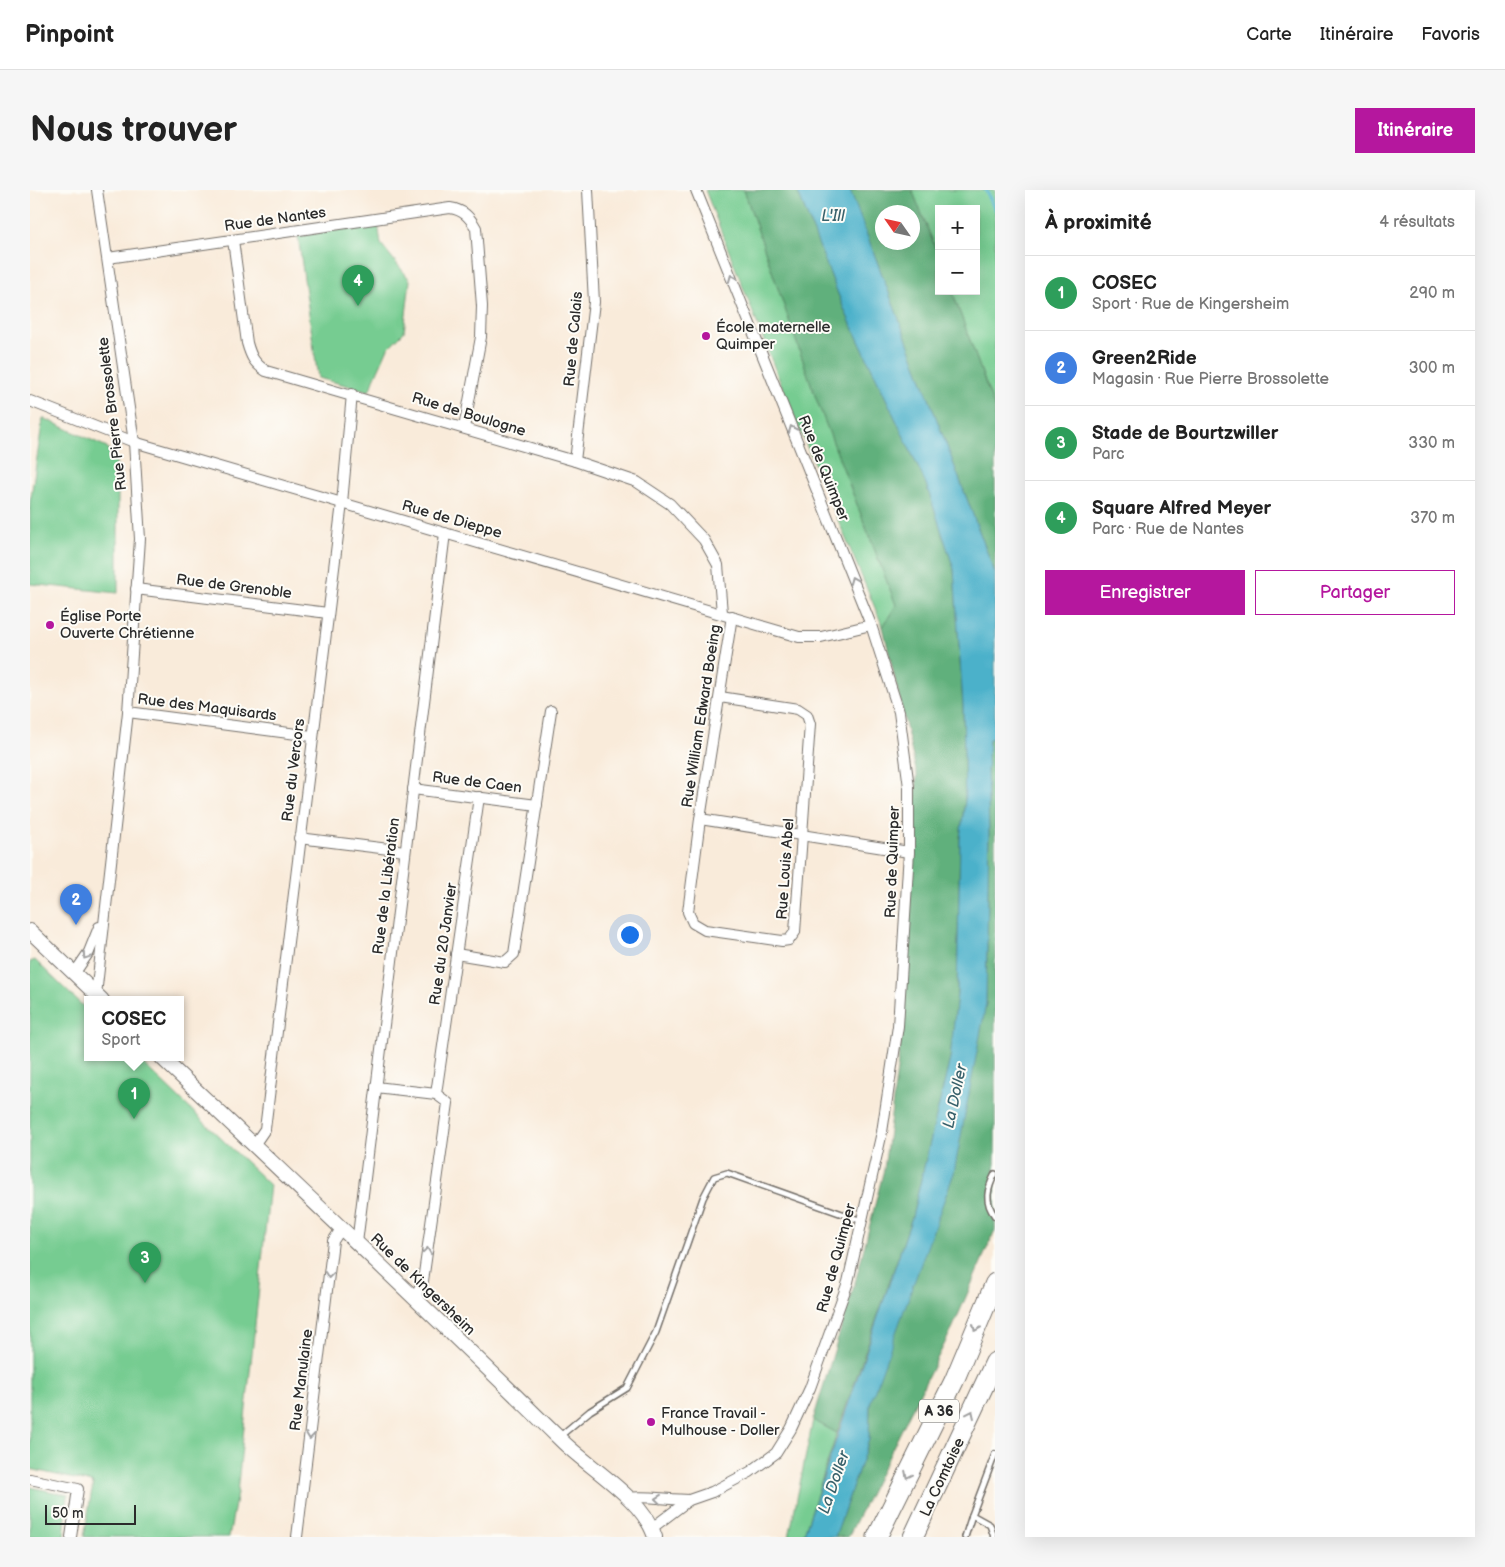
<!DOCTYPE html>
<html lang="fr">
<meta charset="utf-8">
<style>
:root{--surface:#fff;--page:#f6f6f6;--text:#222;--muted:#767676;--line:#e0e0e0;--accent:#b5179e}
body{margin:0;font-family:"Balsamiq Sans",sans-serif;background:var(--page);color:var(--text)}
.controls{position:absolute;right:15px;top:15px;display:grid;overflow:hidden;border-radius:0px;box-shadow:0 5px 20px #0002}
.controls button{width:45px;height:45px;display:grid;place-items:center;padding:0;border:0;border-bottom:1px solid var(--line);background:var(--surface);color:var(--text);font:25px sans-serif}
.compass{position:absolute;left:845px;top:15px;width:45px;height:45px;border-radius:50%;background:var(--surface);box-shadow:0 5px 20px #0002;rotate:304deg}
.scale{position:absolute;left:15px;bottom:12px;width:91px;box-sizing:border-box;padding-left:5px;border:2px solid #2b2b2b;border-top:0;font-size:14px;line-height:18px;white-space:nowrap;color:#2b2b2b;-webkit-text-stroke:4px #fdfcf7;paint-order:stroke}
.you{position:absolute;left:599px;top:744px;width:18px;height:18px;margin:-12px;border:4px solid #fff;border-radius:50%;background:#1a73e8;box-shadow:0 0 0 8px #1a73e833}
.badge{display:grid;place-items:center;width:32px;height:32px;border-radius:50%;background:var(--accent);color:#fff;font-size:16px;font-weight:700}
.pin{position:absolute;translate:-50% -41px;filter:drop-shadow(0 1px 2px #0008)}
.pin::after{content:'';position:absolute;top:26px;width:18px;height:15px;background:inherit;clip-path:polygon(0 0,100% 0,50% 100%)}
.popup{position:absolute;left:54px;top:806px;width:100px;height:65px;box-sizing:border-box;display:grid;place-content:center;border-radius:0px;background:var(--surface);filter:drop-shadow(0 1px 4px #0005);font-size:16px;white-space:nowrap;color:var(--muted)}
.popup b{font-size:19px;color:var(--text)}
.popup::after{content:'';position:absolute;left:50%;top:100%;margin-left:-10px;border:10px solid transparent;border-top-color:var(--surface)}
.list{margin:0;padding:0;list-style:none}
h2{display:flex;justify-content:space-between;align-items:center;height:65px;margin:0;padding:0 20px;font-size:21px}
h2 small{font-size:16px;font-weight:400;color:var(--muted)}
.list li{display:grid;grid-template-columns:32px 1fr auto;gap:15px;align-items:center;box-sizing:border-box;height:75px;padding:0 20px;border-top:1px solid var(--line)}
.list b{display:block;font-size:19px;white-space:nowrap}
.list p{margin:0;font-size:16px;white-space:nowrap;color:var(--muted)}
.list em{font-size:16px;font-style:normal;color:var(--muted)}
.actions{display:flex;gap:10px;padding:15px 20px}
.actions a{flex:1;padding:11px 0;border:1px solid var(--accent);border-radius:0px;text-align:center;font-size:18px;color:var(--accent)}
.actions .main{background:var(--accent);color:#fff}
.map{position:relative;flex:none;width:965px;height:1347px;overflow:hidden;border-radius:0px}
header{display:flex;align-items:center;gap:30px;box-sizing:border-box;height:70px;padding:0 25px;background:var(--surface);border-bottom:1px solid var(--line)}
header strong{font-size:24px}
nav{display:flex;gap:28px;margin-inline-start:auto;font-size:18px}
.intro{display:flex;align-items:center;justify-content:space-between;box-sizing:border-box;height:120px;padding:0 30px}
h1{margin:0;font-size:35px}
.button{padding:12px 22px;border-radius:0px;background:var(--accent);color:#fff;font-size:18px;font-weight:700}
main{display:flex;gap:30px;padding:0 30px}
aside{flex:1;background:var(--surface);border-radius:0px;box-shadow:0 5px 20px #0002}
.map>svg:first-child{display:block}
</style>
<header>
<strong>Pinpoint</strong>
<nav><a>Carte</a><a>Itinéraire</a><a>Favoris</a></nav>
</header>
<div class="intro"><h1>Nous trouver</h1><a class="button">Itinéraire</a></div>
<main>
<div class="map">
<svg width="965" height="1347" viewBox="0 0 965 1347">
<rect width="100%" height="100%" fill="#fdfcf7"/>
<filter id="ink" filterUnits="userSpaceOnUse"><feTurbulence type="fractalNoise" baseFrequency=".02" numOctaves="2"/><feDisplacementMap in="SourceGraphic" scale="10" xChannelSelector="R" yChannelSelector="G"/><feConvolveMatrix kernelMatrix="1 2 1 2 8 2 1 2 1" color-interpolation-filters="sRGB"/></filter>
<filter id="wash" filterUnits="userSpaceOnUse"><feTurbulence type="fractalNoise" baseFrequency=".0096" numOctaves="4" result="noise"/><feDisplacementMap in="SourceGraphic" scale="20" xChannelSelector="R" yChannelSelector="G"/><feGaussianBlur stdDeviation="1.12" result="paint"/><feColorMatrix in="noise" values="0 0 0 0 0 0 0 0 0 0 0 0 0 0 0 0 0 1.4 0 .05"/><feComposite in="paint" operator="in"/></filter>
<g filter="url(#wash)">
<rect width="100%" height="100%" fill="#f9ebda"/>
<g fill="#76cc91" stroke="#507c5e">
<path d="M675,0H714L787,211L866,415L853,437L754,202Z"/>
<path d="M882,0H965V219L922,101H946V19H909V67Z"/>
<path d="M348,34L351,54L380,90L374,142L358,158L339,201L288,188L268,46Z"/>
<path d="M13,228L77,257L88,277V403L0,394V313Z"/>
<path d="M5,770L58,821V868H107L240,995L207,1303L199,1347H54L63,1293L0,1279V772Z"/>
<path d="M783,1230L807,1243L773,1347H759Z"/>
<path d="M0,1297L38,1305L34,1347H0Z"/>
</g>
<g fill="#60b07b" stroke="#466e53" fill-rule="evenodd">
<path d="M714,0H767L814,119L896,294L924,379L933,516L935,610L930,648L927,805L920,869L882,1027L807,1243L783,1230L826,1089L854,979L872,841L887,585L853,437L866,415L787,211Z"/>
<path d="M820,0H882L909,67V101H922L965,219V383ZM852,22H882V52H852Z"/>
<path d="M965,548V1040L923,1137L818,1347H805L839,1250L840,1214L956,814L959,642L957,581L959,549Z"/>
</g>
<path fill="#4bb1ca" stroke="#3b6e7a" d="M767,0H820L965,383V548L959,549L957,581L959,642L956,814L924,983L840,1214L839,1250L805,1347H773L882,1027L920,869L927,804L930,648L935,610L933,516L924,379L896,294L814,119Z"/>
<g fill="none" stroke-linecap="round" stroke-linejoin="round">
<path stroke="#4bb1ca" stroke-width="4" d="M956,0L965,19"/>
</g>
</g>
<g filter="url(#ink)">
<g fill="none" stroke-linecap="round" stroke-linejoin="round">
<g stroke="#736e68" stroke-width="8">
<g id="lane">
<path d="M965,984C957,999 954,1012 965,1026"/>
<path d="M529,1247L560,1221L597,1198L626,1142L673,1008L684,987L697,983L832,1031"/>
<path d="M942,1325L965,1264"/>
<path d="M935,1347L942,1325L960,1335L964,1347"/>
</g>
</g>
<g stroke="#736e68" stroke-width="12">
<g id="street">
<path d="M203,50L217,153C221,167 224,173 236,181L545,271L607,292L640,314L674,350L688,375L692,423"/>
<path d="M78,68L420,18C433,20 439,26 446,38L452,116L451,147L434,238"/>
<path d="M0,211L104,252L769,447H791L841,435"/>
<path d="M545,271L564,112L558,0"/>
<path d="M106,399L298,423"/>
<path d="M702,426L670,629L879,662"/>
<path d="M98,522L282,546"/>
<path d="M383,599L507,615"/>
<path d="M670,629L658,722L663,733L675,740L752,751L759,750L765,742L780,534L777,525L768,519L690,507"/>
<path d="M269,648L375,661"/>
<path d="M426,764L475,772L484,764L521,521"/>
<path d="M44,784L59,762L69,737"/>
<path d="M66,805L98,522L110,349L104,252L67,0"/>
<path d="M346,897L406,904"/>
<path d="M224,955L235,939L312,313L322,204"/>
<path d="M327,1053L415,343"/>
<path d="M385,1107L393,1091L418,913L406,904L449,607"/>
<path d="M0,1289L48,1299L41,1347"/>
<path d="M598,1308C614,1305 640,1310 659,1310"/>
<path d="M622,1338L659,1310L682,1302L720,1282L746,1263L761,1239L780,1198L818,1092L852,942L868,836L879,662V597L869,522L841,435L666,0"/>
<path d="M267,1347L303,1051L311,1039"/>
</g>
</g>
<g stroke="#736e68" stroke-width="16">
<g id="secondary">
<path d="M0,741L72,810"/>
<path d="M132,868C266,995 400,1121 531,1250C560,1279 613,1308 625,1347"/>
</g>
</g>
<g stroke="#736e68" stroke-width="21">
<g id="highway">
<path d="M847,1347L924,1191L965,1093"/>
<path d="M883,1347L965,1172"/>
</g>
</g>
<use href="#lane" stroke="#fff" stroke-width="5"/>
<use href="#street" stroke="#fff" stroke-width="10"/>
<use href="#secondary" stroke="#fff" stroke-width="14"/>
<use href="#highway" stroke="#fff" stroke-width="19"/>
</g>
<defs><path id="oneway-chevron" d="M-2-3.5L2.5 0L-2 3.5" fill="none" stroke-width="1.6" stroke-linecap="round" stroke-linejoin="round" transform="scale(1.25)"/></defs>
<g stroke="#a0a0a0">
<use href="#oneway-chevron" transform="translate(702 88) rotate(-112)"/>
<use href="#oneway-chevron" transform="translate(762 239) rotate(-112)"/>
<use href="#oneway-chevron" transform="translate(823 390) rotate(-112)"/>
<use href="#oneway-chevron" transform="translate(56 766) rotate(124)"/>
<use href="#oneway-chevron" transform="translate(397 1061) rotate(-82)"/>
<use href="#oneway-chevron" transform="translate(299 1085) rotate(97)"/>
<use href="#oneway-chevron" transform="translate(946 1138) rotate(113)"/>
<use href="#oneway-chevron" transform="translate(941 1224) rotate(-65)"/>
<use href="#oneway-chevron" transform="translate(280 1246) rotate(97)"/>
<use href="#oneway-chevron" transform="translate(878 1285) rotate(116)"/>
<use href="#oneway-chevron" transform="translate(628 1309) rotate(-174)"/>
</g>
</g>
<g fill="#b5179e" stroke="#fdfcf7" stroke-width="2">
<circle cx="676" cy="146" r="5"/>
<circle cx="20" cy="435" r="5"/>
<circle cx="621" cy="1232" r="5"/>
</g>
<g text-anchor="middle" stroke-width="4" stroke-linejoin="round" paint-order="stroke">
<rect fill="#fdfcf7" stroke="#6a6a68" stroke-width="1" x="889" y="1209.5" width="40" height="23" rx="4"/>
<g font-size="14" font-weight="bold" fill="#2b2b2b">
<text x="909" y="1226">A 36</text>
</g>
<g font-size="15" fill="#2b2b2b" stroke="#fdfcf7">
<text transform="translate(245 29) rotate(-8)" y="5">Rue de Nantes</text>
<text transform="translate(543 149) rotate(-85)" y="5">Rue de Calais</text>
<text transform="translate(82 224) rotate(-97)" y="5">Rue Pierre Brossolette</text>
<text transform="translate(439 224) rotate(17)" y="5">Rue de Boulogne</text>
<text transform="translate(794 278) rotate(68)" y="5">Rue de Quimper</text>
<text transform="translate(422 329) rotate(16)" y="5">Rue de Dieppe</text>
<text transform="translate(204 396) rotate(7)" y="5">Rue de Grenoble</text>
<text transform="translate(177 517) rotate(7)" y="5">Rue des Maquisards</text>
<text transform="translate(671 526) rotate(-81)" y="5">Rue William Edward Boeing</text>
<text transform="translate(263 580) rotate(-83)" y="5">Rue du Vercors</text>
<text transform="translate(447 592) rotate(7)" y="5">Rue de Caen</text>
<text transform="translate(862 672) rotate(-88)" y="5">Rue de Quimper</text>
<text transform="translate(755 679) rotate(-86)" y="5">Rue Louis Abel</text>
<text transform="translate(356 696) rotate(-83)" y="5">Rue de la Libération</text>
<text transform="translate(413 754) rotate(-82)" y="5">Rue du 20 Janvier</text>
<text transform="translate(806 1068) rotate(-75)" y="5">Rue de Quimper</text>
<text transform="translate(393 1094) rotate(44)" y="5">Rue de Kingersheim</text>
<text transform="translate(271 1190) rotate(-83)" y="5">Rue Manulaine</text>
<text transform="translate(912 1287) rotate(-65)" y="5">La Comtoise</text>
</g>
<g font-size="15" fill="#2b2b2b" stroke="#fdfcf7" text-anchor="start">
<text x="686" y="142">École maternelle<tspan x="686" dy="17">Quimper</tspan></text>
<text x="30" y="431">Église Porte<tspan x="30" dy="17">Ouverte Chrétienne</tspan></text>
<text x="631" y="1228">France Travail -<tspan x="631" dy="17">Mulhouse - Doller</tspan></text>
</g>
<g font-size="16" font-style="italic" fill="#38616b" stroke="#fdfcf7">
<text x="803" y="31">L'Ill</text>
<text transform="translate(924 906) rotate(-78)" y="6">La Doller</text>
<text transform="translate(803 1292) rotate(-71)" y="6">La Doller</text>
</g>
</g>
</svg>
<div class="controls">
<button>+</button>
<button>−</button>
</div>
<svg class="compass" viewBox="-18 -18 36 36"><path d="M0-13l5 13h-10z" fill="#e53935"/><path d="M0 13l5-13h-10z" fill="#767676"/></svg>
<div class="scale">50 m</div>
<div class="you"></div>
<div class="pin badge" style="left:104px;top:929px;background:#2e9e5b">1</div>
<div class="popup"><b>COSEC</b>Sport</div>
<div class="pin badge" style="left:46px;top:735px;background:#3f7fe0">2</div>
<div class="pin badge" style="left:115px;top:1093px;background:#2e9e5b">3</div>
<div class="pin badge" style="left:328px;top:116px;background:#2e9e5b">4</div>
</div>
<aside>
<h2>À proximité<small>4 résultats</small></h2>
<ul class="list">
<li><span class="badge" style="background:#2e9e5b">1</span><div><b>COSEC</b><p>Sport · Rue de Kingersheim</p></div><em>290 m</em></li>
<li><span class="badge" style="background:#3f7fe0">2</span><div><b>Green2Ride</b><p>Magasin · Rue Pierre Brossolette</p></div><em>300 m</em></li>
<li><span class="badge" style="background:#2e9e5b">3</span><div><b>Stade de Bourtzwiller</b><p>Parc</p></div><em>330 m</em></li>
<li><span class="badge" style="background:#2e9e5b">4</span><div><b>Square Alfred Meyer</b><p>Parc · Rue de Nantes</p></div><em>370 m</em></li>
</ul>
<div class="actions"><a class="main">Enregistrer</a><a>Partager</a></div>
</aside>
</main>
